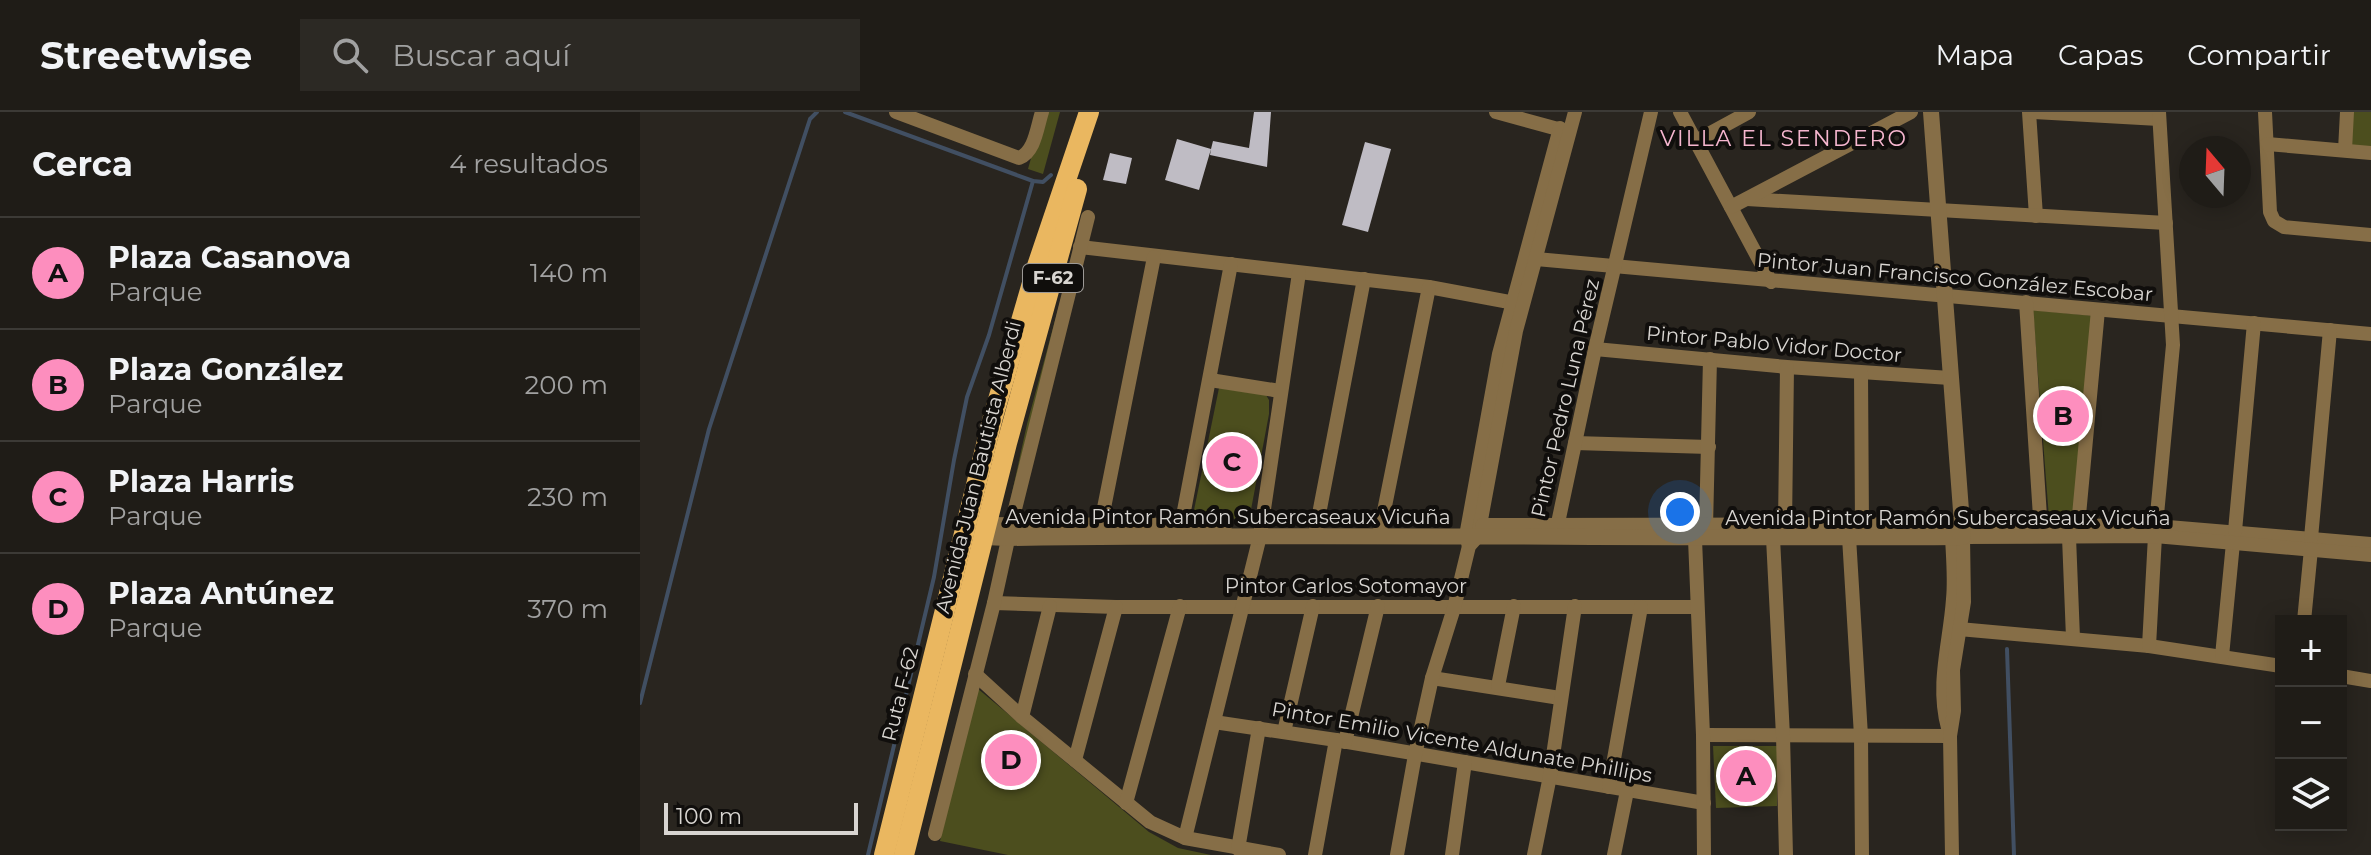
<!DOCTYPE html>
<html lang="es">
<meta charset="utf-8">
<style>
:root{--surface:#1f1c17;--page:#2c2924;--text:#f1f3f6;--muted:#a1a1a1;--line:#3c3a36;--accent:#fd8ebe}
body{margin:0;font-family:Montserrat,sans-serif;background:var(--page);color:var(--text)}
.controls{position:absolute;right:24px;bottom:24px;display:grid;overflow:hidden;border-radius:0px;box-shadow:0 4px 20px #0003}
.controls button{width:72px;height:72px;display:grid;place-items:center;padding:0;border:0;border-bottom:2px solid var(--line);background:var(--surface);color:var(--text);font:40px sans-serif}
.compass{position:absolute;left:1539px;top:24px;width:72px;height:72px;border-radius:50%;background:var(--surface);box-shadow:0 4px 20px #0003;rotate:341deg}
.scale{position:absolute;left:24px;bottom:20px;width:194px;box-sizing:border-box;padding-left:8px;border:4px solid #d8d5d1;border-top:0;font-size:22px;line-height:28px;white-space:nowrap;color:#d8d5d1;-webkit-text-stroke:6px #100e0c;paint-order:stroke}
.you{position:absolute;left:1040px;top:400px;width:28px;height:28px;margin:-20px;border:6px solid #fff;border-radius:50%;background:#1a73e8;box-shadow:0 0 0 12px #1a73e833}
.badge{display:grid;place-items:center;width:52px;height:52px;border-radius:50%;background:var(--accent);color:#111;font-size:26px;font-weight:700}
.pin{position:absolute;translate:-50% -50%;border:4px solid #fff;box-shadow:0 2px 8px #0006}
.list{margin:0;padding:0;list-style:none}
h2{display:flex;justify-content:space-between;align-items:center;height:104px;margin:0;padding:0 32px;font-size:34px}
h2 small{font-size:26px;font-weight:400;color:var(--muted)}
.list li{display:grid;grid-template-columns:52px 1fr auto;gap:24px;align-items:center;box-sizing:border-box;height:112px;padding:0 32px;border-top:2px solid var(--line)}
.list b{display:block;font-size:30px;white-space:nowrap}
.list p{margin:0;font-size:26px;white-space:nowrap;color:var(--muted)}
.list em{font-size:26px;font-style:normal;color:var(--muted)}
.icon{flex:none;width:44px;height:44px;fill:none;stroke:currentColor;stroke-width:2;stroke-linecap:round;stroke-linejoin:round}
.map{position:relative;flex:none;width:1731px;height:743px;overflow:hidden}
header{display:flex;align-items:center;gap:48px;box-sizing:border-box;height:112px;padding:0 40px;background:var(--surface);border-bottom:2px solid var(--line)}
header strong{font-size:38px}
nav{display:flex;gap:44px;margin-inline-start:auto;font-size:28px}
.search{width:560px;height:72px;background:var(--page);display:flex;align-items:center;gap:20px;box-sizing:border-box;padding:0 28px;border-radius:0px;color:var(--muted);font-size:30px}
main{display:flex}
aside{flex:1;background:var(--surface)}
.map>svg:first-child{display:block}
</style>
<header>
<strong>Streetwise</strong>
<div class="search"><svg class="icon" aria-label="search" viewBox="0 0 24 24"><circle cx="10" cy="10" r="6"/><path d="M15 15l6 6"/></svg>Buscar aquí</div>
<nav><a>Mapa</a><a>Capas</a><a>Compartir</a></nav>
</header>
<main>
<aside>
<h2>Cerca<small>4 resultados</small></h2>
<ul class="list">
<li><span class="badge">A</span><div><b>Plaza Casanova</b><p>Parque</p></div><em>140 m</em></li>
<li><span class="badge">B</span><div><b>Plaza González</b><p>Parque</p></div><em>200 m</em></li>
<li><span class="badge">C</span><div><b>Plaza Harris</b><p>Parque</p></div><em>230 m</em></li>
<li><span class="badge">D</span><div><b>Plaza Antúnez</b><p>Parque</p></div><em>370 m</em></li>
</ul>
</aside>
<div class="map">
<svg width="1731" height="743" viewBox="0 0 1731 743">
<rect width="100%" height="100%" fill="#29251f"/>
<g fill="#4c4e1e">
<path d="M404,0H420L403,62L388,57Z"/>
<path d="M1712,0H1731V37L1708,34Z"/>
<path d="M430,153L370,390L387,312Z"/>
<path d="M1393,198L1455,204L1435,405L1409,406Z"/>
<path d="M579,276L626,283L629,288V302L610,403L604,407L559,406L553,403Z"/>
<path d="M337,576L509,720L538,736L571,743H368L300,729Z"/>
<path d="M1073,634H1137V694L1076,696Z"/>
</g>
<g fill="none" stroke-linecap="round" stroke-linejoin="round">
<g stroke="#414f62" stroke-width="4">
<path d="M205,0L393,69L403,70L411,63"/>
<path d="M1367,537L1374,743"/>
<path d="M0,591L69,317L170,7L177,0"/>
<path d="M228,743L294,465L314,348L327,285L349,223L393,69"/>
</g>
</g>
<g fill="#bfbcc4">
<path d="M614,0H631L627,55L570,43L571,37L559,78L525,68L537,27L571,37L573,29L609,36Z"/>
<path d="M725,30L751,37L728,120L702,113Z"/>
<path d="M470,41L492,46L486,72L463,68Z"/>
</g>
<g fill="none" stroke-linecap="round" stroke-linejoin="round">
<g stroke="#866e47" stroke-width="14">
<path d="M256,0L379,46C395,40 397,15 402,0"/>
<path d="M856,0L929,20"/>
<path d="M1040,0L1131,170"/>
<path d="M1389,0L1396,104"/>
<path d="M1394,0L1519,7"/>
<path d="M1625,0L1630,100L1634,109L1644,115L1731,123"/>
<path d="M1056,29L1109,0"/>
<path d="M1627,32L1731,41"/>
<path d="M1705,38L1707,0"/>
<path d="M1107,87L1526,111"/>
<path d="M1091,95L1271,0"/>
<path d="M440,135L789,175L880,192"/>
<path d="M896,147L1731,222"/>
<path d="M1386,190L1401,420"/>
<path d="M955,237L1147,255L1310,266"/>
<path d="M1221,261L1222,413L1209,425L1221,624L1222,743"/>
<path d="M570,268L640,279"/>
<path d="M935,331L1069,335"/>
<path d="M1322,413L1516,414L1731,432"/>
<path d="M1595,419L1614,211"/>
<path d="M459,421L514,145"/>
<path d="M675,423L724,167"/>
<path d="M739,424L789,175"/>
<path d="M539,425L591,152"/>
<path d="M915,425L955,237L1011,0"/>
<path d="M1671,426L1690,218"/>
<path d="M829,434L826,424L859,242L920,16"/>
<path d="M354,491L476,495H1057"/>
<path d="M1664,509L1671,437"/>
<path d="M1319,517L1509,534L1641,554"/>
<path d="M1433,526L1429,425L1438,414L1458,198"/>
<path d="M1509,534L1515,424L1533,233L1519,0"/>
<path d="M1582,544L1593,431"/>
<path d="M335,562L382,605L510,710L545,726L639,743"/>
<path d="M1701,564L1731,569"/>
<path d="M792,566L920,586"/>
<path d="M858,574L874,494"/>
<path d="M382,605L410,494"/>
<path d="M574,610L696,628L1064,691"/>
<path d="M1308,616C1296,572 1310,531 1313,487C1315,467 1313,446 1312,425"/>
<path d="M644,620L673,494"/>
<path d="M1063,623L1310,624"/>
<path d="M705,630L738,494"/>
<path d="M435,648L476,495"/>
<path d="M969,675L1001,495"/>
<path d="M486,691L540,494"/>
<path d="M295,722L354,491L373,405L448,105"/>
<path d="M545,726L620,424L659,161"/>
<path d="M598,737L619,616"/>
<path d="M675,743L696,628"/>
<path d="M757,743L775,643L792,566L814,496L829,434L838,424L876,219L935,0"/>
<path d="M812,743L825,650"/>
<path d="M894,743L910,664L935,494"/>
<path d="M974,743L987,679"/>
<path d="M1064,743L1063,623L1055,427L1066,415L1070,247"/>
<path d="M1146,743L1143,624L1133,426L1145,414L1147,255"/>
<path d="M1312,743L1310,624L1314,599L1313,558L1324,490L1323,425L1515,424L1731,443"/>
</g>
<g stroke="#866e47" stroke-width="16">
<path d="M336,413L584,414"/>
<path d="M843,414L1322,413"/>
<path d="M336,420L344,425L368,426C686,421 1005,427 1323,425L1291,0"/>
</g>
<g stroke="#eab760" stroke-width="20">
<path d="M244,743L353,305L397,154L449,0"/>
<path d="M264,743L367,331L437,77"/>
</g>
</g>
<g text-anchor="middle" stroke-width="8" stroke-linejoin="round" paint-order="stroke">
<rect fill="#100e0c" stroke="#9c9996" stroke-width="2" x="383" y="152" width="60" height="28" rx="6"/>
<g font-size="18" font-weight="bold" fill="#d8d5d1">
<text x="413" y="172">F-62</text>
</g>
<g font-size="20" fill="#d8d5d1" stroke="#100e0c">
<text transform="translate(1315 165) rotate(5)" y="7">Pintor Juan Francisco González Escobar</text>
<text transform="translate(1134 232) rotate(5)" y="7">Pintor Pablo Vidor Doctor</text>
<text transform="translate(925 286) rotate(-77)" y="7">Pintor Pedro Luna Pérez</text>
<text transform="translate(338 355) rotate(-76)" y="7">Avenida Juan Bautista Alberdi</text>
<text x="588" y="412">Avenida Pintor Ramón Subercaseaux Vicuña</text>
<text x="1308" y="413">Avenida Pintor Ramón Subercaseaux Vicuña</text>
<text x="706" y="481">Pintor Carlos Sotomayor</text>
<text transform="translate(260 582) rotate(-76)" y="7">Ruta F-62</text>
<text transform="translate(822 630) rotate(10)" y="7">Pintor Emilio Vicente Aldunate Phillips</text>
</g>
<g font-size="22" letter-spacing="2" fill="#f6b6cf" stroke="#100e0c">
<text x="1144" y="34">VILLA EL SENDERO</text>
</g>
</g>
</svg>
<div class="controls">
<button>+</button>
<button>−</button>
<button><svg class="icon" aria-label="layers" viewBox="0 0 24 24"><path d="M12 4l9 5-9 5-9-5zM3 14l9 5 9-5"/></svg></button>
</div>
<svg class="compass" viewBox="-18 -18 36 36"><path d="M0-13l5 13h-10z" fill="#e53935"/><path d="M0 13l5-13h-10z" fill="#a1a1a1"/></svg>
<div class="scale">100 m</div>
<div class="you"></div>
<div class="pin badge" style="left:1106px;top:664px">A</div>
<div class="pin badge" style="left:1423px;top:304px">B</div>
<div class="pin badge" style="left:592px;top:350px">C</div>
<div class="pin badge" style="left:371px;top:648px">D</div>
</div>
</main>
